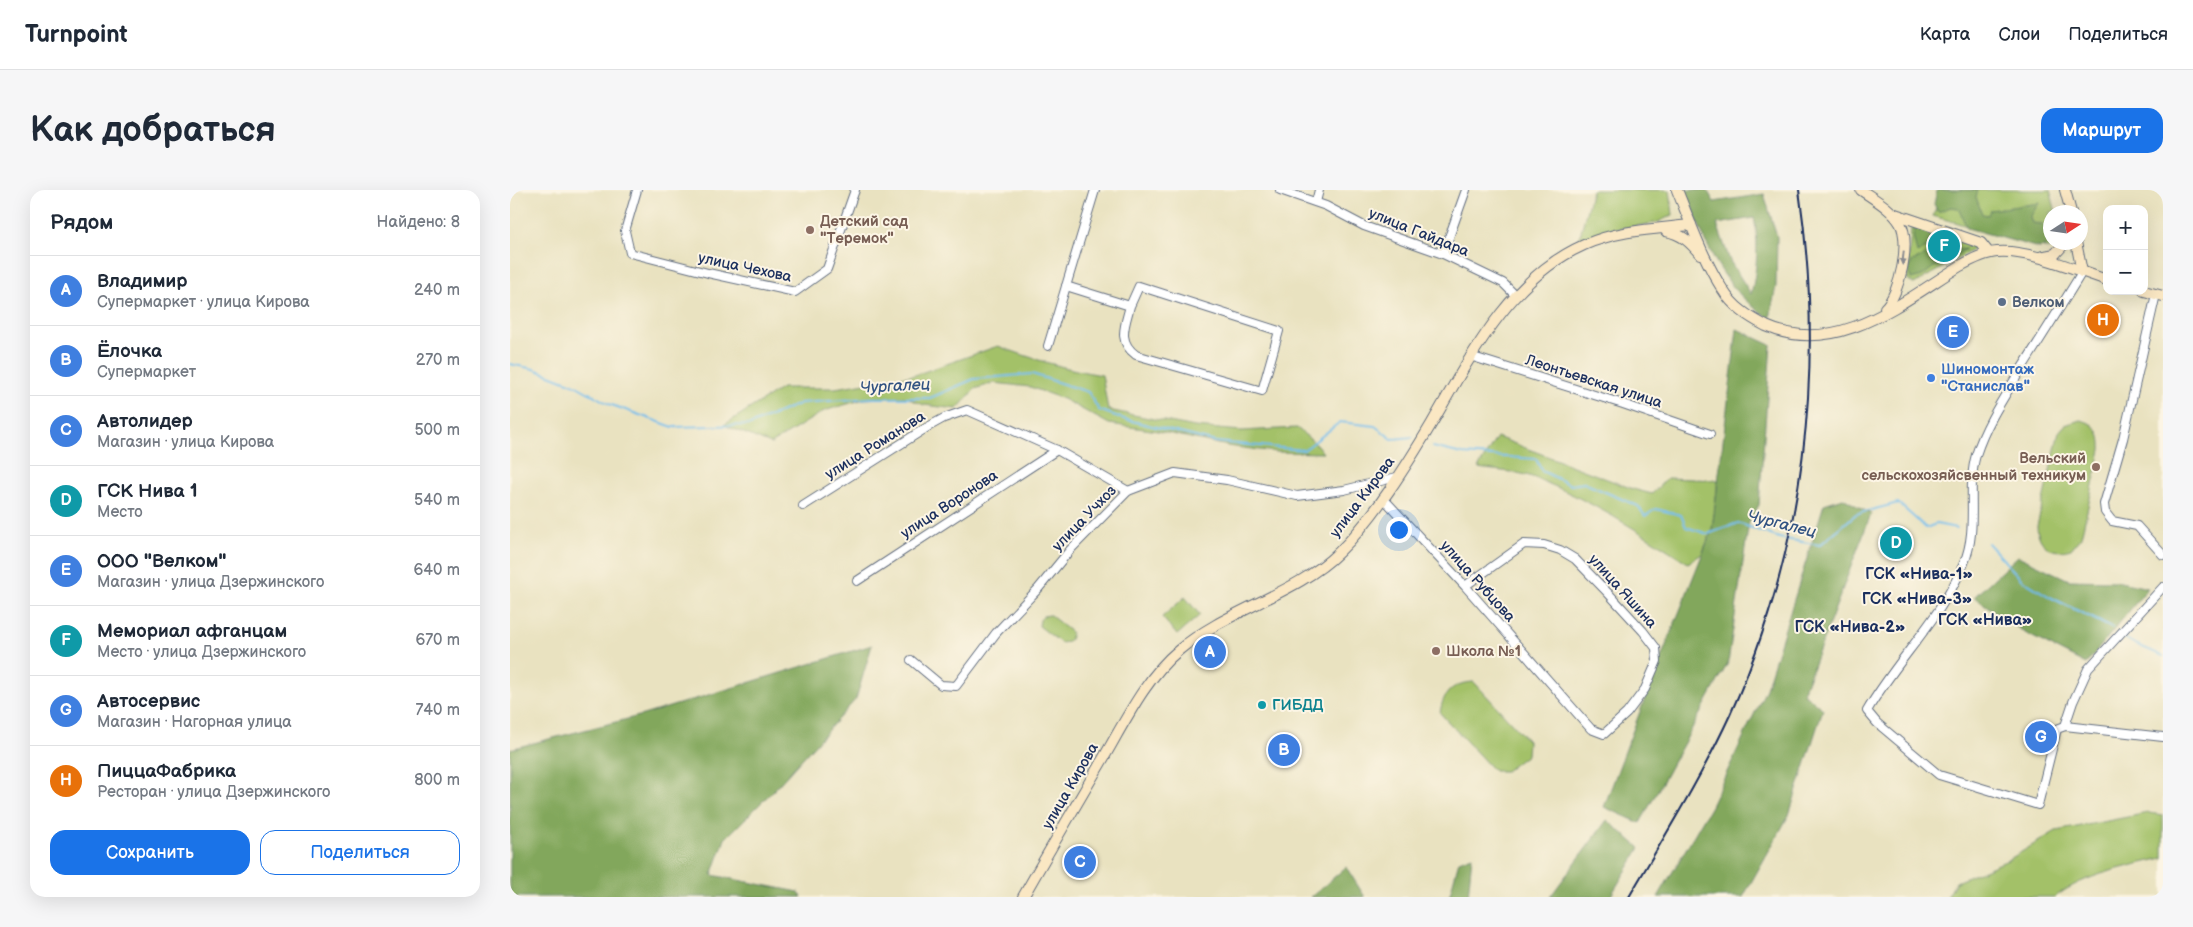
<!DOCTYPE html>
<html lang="ru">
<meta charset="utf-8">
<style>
:root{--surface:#fff;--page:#f6f6f7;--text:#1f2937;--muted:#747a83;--line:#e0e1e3;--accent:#1a73e8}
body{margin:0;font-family:"Balsamiq Sans",sans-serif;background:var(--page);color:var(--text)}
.controls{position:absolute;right:15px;top:15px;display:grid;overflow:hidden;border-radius:10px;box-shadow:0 5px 20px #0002}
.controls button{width:45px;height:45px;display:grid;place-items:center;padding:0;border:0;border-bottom:1px solid var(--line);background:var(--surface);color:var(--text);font:25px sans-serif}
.compass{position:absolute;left:1533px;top:15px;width:45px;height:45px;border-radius:50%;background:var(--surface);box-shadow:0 5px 20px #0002;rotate:78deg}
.you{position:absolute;left:888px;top:339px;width:18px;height:18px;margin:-12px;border:4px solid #fff;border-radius:50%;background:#1a73e8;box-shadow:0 0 0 8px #1a73e833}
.badge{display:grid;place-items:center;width:32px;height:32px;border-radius:50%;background:var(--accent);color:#fff;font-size:16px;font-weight:700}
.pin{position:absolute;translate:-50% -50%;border:2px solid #fff;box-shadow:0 1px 5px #0006}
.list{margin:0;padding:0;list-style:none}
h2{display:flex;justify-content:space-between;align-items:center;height:65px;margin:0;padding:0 20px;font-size:21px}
h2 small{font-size:16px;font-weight:400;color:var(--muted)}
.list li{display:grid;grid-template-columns:32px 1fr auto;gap:15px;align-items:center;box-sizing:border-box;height:70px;padding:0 20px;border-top:1px solid var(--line)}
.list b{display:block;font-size:19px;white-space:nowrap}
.list p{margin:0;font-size:16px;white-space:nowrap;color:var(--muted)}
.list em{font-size:16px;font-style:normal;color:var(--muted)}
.actions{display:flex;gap:10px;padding:15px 20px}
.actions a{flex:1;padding:11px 0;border:1px solid var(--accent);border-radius:15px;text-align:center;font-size:18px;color:var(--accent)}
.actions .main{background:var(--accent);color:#fff}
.map{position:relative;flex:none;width:1653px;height:707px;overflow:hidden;border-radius:15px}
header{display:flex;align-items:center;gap:30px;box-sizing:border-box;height:70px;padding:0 25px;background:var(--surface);border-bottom:1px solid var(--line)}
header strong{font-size:24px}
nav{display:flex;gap:28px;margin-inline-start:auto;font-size:18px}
.intro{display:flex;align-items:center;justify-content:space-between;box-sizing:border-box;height:120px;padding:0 30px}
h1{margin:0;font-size:35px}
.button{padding:12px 22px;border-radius:15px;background:var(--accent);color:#fff;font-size:18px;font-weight:700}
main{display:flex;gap:30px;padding:0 30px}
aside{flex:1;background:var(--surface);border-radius:15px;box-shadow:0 5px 20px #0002}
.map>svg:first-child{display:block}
</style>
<header>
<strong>Turnpoint</strong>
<nav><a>Карта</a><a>Слои</a><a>Поделиться</a></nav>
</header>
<div class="intro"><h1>Как добраться</h1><a class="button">Маршрут</a></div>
<main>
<aside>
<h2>Рядом<small>Найдено: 8</small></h2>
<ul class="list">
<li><span class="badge" style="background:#3f7fe0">A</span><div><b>Владимир</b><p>Супермаркет · улица Кирова</p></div><em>240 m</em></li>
<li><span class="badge" style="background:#3f7fe0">B</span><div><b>Ёлочка</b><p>Супермаркет</p></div><em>270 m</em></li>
<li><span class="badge" style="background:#3f7fe0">C</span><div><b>Автолидер</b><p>Магазин · улица Кирова</p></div><em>500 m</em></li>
<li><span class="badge" style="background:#0f9aa8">D</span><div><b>ГСК Нива 1</b><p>Место</p></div><em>540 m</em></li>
<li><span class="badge" style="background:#3f7fe0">E</span><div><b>ООО &quot;Велком&quot;</b><p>Магазин · улица Дзержинского</p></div><em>640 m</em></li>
<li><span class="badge" style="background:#0f9aa8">F</span><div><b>Мемориал афганцам</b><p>Место · улица Дзержинского</p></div><em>670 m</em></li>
<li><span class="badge" style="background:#3f7fe0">G</span><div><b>Автосервис</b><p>Магазин · Нагорная улица</p></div><em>740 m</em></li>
<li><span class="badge" style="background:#e8710a">H</span><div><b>ПиццаФабрика</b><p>Ресторан · улица Дзержинского</p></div><em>800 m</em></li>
</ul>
<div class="actions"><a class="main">Сохранить</a><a>Поделиться</a></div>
</aside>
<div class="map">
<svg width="1653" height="707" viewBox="0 0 1653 707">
<rect width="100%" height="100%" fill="#fcf5e5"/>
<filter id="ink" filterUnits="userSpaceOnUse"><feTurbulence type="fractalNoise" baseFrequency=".02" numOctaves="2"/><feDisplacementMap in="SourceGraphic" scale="10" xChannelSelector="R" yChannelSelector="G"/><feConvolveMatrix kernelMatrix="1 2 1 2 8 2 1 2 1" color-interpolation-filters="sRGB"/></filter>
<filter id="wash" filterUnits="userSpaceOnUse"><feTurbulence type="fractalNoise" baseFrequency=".0096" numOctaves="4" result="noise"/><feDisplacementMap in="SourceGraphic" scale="20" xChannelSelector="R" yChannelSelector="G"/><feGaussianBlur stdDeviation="1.12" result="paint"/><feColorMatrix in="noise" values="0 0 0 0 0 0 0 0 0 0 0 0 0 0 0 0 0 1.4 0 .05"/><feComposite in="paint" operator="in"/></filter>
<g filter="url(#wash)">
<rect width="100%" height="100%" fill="#e9e2c0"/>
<g fill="#a3c168" stroke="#5f7863">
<path d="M1082,0H1160L1163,25L1146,33L1093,41L1068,53Z"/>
<path d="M1432,0H1540L1546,22H1540V52L1550,53L1541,58H1534L1423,26Z"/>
<path d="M1406,35L1462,52L1464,59L1404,94L1397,89L1401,39Z"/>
<path d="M488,156C523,169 555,179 592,185L598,220L685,237L732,241L787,238L807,255L813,263L766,262L718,256L648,241L599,234L553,209L520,197L484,193L465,199L447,219L414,215L395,207L354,209L314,221L261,254L214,235L272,198H325L405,185Z"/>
<path d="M1570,230C1586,233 1592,243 1591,260L1571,347L1561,359C1542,365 1528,356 1527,336L1549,242L1555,235Z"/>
<path d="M987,247L1123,299L1142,304L1157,288L1208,290L1202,340L1192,364L1178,373C1129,341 1078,309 1025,288C1008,281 986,281 968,278Z"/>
<path d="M675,407L690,425L667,445L652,427Z"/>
<path d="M540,425L561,442V448L558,452L551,453L529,436L530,430L533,426Z"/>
<path d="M964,492L1018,551L1017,565L996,581H984L930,523C933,502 943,493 964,492Z"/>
<path d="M1638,623L1653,625V668C1617,677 1575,684 1545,707H1437L1446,692L1498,670L1546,641Z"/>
</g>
<g fill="#82a75c" stroke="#4e6b5d" fill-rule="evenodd">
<path d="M1176,0H1197L1204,12L1254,4L1267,47L1266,96L1260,128C1212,101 1193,49 1176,0ZM1244,28C1249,51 1247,81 1241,104L1220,71L1207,34Z"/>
<path d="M1427,0H1468L1466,7L1472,24L1478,25L1480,20L1529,13L1520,27L1522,33L1533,34L1540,40V50L1534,57L1529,58L1457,38L1448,18L1441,17L1428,22L1424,14Z"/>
<path d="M1415,37L1440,45L1407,63L1403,46L1405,38Z"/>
<path d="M1456,59L1432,75L1424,77L1412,86L1401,89L1399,80L1402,71L1410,68L1420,61Z"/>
<path d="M1227,139L1261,155L1249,315L1239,332L1218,473L1130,633L1094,617L1137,503L1202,340Z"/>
<path d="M1333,308L1361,324L1293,503L1313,519L1279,625L1233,707H1148L1201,616L1256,499L1314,314Z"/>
<path d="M1508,366L1559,390L1606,391L1638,398L1576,474L1515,443L1464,407Z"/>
<path d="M362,455L346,509L264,600L215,649L202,685L289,702L292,707H0V559L133,525Z"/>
<path d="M1097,630L1130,658L1100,707H1040Z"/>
<path d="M962,666L958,707H939L949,671Z"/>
<path d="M836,677L855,707H801Z"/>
</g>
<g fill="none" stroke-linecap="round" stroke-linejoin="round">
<g stroke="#72bdec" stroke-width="2">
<path d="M0,174L24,179L63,194L99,214L163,237L240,235L291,213L360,208H420L464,189L522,184L578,202L589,220L614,229L706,252L794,260L830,232L865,236L882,249L903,247"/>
<path d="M923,257L952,264L1026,269L1032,281L1061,295L1074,293L1128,316L1135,326L1146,319L1171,325L1176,337L1198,344L1228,333L1269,348L1310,355L1346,324L1388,313L1416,338L1426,334L1446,338"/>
<path d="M1478,353L1512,390L1540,407L1602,438"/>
<path d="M1611,446L1623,453L1653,466"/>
</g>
</g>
</g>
<g filter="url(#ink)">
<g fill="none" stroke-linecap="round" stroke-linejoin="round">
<g stroke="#636e80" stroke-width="10">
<g id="street">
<path d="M127,0L115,41L120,63L198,83L285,102L317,79L345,0"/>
<path d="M770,0L816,16L854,36L933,64L993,93L1006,106"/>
<path d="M806,12L809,0"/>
<path d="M933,64L956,0"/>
<path d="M1572,82C1552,115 1531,148 1510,181C1493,209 1476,234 1466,265C1456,299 1469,337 1454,373C1432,428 1387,469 1357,521L1367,533L1429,585L1528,615L1547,539L1555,536L1563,512L1578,479L1653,397"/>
<path d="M556,96L620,116L629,96L769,141L752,201L626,165C607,151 615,136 620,116"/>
<path d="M1646,104L1613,249L1594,314L1595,322L1602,331L1627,336L1653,365"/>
<path d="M538,156L585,0"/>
<path d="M960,166L1113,214L1200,244"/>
<path d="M873,308L955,396L1081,539L1094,544L1117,523L1135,499L1147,471L1146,458L1133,441L1099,404L1065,369L1050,360L1034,355L1014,354L955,396"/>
<path d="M293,316L416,238L434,228L457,220L547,260L618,301"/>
<path d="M347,391L547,260"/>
<path d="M401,470L431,495L446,496L486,443L528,399L560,360L618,301L665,283L717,290L787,306L834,300L887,287"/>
<path d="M1555,536L1653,547"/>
</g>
</g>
<g stroke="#636e80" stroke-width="12">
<g id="secondary">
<path d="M1167,0C1181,34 1193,69 1213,100C1223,117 1239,127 1256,136C1327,168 1393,111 1450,76C1461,70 1474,63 1487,62C1518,59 1566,80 1597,90"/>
<path d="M1351,0C1364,9 1382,19 1390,33C1401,51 1390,104 1375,118"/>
<path d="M1555,0L1561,22"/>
<path d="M1382,23L1471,53L1479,63"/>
<path d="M1156,41C1172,44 1180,52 1190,64"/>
<path d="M1566,52L1572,82"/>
<path d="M1530,67L1545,64L1556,52"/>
<path d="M1634,101L1653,106"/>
<path d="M513,707C539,661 566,615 593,569C614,533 636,487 669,460C716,420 787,404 829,362C864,328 897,275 922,233C960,167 1001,87 1074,55C1108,40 1145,39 1181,35"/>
</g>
</g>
<use href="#street" stroke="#fff" stroke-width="8"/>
<use href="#secondary" stroke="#fae7c3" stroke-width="10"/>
<path stroke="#1b2f5e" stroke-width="2" d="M1119,707C1154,647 1191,588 1220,525C1295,359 1315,180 1289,0"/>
</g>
<defs><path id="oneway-solid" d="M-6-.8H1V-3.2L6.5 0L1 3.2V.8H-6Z" transform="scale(1.25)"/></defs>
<use fill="#8a8b90" href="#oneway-solid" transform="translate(1393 68) rotate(96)"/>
</g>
<g fill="#8d6e63" stroke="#fcf5e5" stroke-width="2">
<circle cx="300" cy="40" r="5"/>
<circle cx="1586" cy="277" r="5"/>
<circle cx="926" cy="461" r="5"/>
</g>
<circle fill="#5c6f8a" stroke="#fcf5e5" stroke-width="2" cx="1492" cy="112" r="5"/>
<circle fill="#3f7fe0" stroke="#fcf5e5" stroke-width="2" cx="1421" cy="188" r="5"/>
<circle fill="#0f9aa8" stroke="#fcf5e5" stroke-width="2" cx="752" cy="515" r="5"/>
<g text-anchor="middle" stroke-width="4" stroke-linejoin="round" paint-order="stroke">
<g font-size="15" font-weight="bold" fill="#785e54" stroke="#fcf5e5" text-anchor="start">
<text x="310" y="36">Детский сад<tspan x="310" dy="17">"Теремок"</tspan></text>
<text x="1576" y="273" text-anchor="end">Вельский<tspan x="1576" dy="17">сельскохозяйсвенный техникум</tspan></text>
<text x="936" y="466">Школа №1</text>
</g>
<g font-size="15" fill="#1b2f5e" stroke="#fcf5e5">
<text transform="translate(909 42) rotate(22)" y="5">улица Гайдара</text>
<text transform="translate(235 77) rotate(12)" y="5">улица Чехова</text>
<text transform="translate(1084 191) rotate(18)" y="5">Леонтьевская улица</text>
<text transform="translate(365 255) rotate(-32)" y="5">улица Романова</text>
<text transform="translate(852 307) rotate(-53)" y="5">улица Кирова</text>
<text transform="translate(439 314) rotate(-33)" y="5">улица Воронова</text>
<text transform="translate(574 328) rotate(-46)" y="5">улица Учхоз</text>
<text transform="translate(968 391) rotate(48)" y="5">улица Рубцова</text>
<text transform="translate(1113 401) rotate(48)" y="5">улица Яшина</text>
<text transform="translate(560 596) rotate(-60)" y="5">улица Кирова</text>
</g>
<g font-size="15" font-weight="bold" fill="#4e5e75" stroke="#fcf5e5" text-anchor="start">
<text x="1502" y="117">Велком</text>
</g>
<g font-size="15" font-weight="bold" fill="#366cbe" stroke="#fcf5e5" text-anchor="start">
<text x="1431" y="184">Шиномонтаж<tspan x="1431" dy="17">"Станислав"</tspan></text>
</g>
<g font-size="15" font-weight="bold" fill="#0d838f" stroke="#fcf5e5" text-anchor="start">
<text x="762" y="520">ГИБДД</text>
</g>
<g font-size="16" font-style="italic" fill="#315282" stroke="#fcf5e5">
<text transform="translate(385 195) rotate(-3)" y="6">Чургалец</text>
<text transform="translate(1272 333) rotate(14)" y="6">Чургалец</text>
</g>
<g font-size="16" font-weight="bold" fill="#1b2f5e" stroke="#fcf5e5">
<text x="1409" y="389">ГСК «Нива-1»</text>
<text x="1407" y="414">ГСК «Нива-3»</text>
<text x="1475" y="435">ГСК «Нива»</text>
<text x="1340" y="442">ГСК «Нива-2»</text>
</g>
</g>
</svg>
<div class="controls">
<button>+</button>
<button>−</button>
</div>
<svg class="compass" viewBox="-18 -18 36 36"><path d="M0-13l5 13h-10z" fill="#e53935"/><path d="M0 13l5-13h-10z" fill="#747a83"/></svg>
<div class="you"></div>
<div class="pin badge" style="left:700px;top:462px;background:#3f7fe0">A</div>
<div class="pin badge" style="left:774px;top:560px;background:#3f7fe0">B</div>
<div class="pin badge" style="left:570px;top:672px;background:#3f7fe0">C</div>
<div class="pin badge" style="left:1386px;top:353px;background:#0f9aa8">D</div>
<div class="pin badge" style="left:1443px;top:142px;background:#3f7fe0">E</div>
<div class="pin badge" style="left:1434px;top:56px;background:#0f9aa8">F</div>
<div class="pin badge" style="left:1531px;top:547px;background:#3f7fe0">G</div>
<div class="pin badge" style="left:1593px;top:130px;background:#e8710a">H</div>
</div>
</main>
